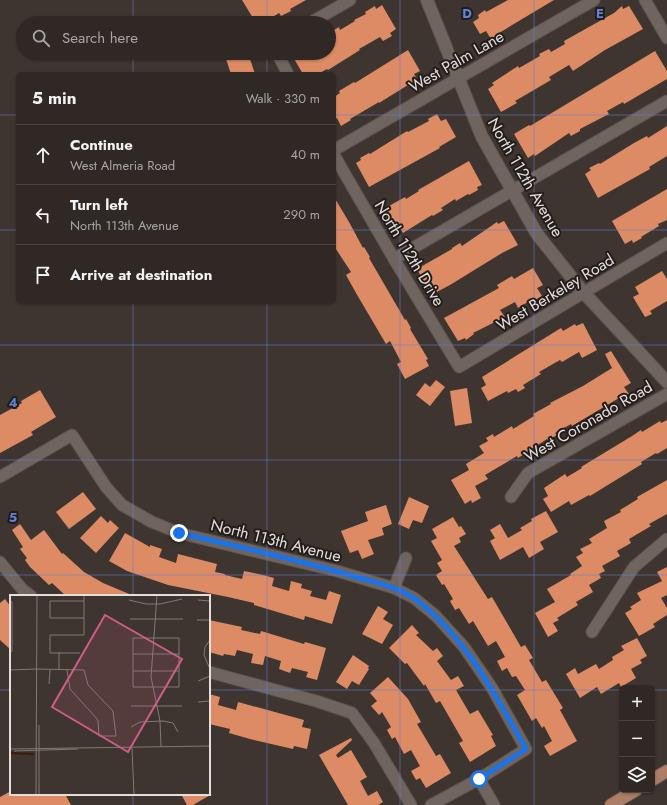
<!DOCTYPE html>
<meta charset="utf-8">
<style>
:root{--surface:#2f2824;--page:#37302c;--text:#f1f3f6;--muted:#a7a6a6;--line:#4a4441}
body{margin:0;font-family:Jost,sans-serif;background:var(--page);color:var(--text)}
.controls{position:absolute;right:12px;bottom:12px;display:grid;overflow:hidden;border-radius:6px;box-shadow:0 1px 3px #0004}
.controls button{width:36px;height:36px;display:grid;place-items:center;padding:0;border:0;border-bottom:1px solid var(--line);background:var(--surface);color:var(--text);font:20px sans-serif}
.stop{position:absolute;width:12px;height:12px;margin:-9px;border:3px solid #1a73e8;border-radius:50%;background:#fff}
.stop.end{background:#1a73e8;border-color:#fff;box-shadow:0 1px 4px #0008}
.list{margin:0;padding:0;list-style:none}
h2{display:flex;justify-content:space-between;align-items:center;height:52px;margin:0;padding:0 16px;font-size:17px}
h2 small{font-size:13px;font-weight:400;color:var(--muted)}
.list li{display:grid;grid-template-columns:26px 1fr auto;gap:12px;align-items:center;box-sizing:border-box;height:60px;padding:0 16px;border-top:1px solid var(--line)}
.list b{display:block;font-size:15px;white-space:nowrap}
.list p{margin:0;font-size:13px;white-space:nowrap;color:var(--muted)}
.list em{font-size:13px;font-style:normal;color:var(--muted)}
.icon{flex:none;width:22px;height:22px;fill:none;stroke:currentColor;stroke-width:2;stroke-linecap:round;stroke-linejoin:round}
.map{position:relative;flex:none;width:667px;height:805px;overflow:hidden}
.search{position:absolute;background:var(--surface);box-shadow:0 1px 3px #0004;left:16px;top:16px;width:320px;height:44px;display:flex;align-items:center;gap:10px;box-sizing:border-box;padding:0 14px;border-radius:22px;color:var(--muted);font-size:15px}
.panel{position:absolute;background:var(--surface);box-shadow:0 1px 3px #0004;left:16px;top:72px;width:320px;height:232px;border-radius:6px}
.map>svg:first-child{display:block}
</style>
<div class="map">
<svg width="667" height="805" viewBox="0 0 667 805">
<rect width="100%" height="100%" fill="#3f3530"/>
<g fill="#dd8b64">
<path d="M242,0H306L290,9L291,11L281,16L279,13L263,23H256Z"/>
<path d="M508,0H554L499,33L500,34L491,39L486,31L480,34L473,22L479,18L478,15L485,10L486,12Z"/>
<path d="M382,5L396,29L390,33L392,36L383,41L380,37L359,49L360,50L328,70L327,69L318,74H303L293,57L300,53H329V33L339,27L340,30L355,21L354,20L366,14L365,12L375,6L376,9Z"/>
<path d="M622,6L623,9L629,6L643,29L605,50L573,71L569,65L549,77L551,80L515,101L517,103L501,112L488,89L494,85L492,83L518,66L519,68L540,56L539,54L549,49L551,52L565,44L564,41L614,13Z"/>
<path d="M408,50L420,71L414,74L418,81L409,87L408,85L379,103V102L350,119L351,120L341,126L337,118L334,120V97L340,93L339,91L354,82L355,83Z"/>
<path d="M655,51L667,71V79L636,97L624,104L623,102L607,111L609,114L580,129V131L571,136L569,133L535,156L534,154L528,158L514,134L529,125L530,126Z"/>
<path d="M224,53H248L255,74H231Z"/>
<path d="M437,114L441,121L446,119L456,137L439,147L440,148L369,187L356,163L361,160L360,158L369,153L370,154L407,131L408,132L429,121L428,119Z"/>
<path d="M667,126V156L649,167L650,169L598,198L585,174L591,170L589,168L599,163L600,164L634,143L647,136L648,138Z"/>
<path d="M469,161L482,185L477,187L478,190L469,195L468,194L456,201L455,199L441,208L443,210L433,216L432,215L403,233L398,224L392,228L382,210L405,197L406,199L419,191L418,190Z"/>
<path d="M667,189V220L658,224L659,226L641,237L642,238L633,243L632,240L625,244L612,221Z"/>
<path d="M334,197L349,222L363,248L364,247L370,257L369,258L405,320L406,319L411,328L410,329L428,359L426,360L429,366L405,379L397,364L401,362L390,341L386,344L356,293L346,275L351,272L334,246Z"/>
<path d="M504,221L518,245L502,253L450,285L431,295L417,269L452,249V248L460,243L462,246L497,222L498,224Z"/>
<path d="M533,268L543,285L537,288L542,296L532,302L531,300L518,308L515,302L500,310L505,317L473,333L474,334L466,340L465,338L458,341L444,318L499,288L497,285L512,276L514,279Z"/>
<path d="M662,271L667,279V301L650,311L652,314L645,317L633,297L639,294L635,287Z"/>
<path d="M583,323L597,350L582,358L579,352L562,362L560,360L539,372L541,374L523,385L525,388L518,392L516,389L508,393L507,391L488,401L481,388L486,385L482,377L561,328L563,331L575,324L576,326Z"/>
<path d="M611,351L631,383L624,387L629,394L620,399L619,398L572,426L571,424L555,433L557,435L548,440L547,439L518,458L517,456L485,475L488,479L475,486L481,498L472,503L471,500L465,504L451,480L469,470L466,464L484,453L479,446L488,441L486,438L493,434L494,437L512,426L513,429L534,416L533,414L551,404L550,403L583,386L612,368L605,354Z"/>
<path d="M436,380L445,387L430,406L416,395L425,383L430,387Z"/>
<path d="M467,388L472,423L455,426L450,391Z"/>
<path d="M40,390L56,417L31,432L33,435L0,453V415L22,403L21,401Z"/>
<path d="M667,420V448L657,454L656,453L641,462L642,464L590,496L589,495L571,505L569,501L551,512L543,499L548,496L544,488L565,474L567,477L582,468L581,467L632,436L641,430L642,432L660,421L661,423Z"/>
<path d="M667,480V514L649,524L651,526L629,539L631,543L617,551L620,556L602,566L605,571L599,574L601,578L589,585L593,592L576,602L578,605L557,618L559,620L553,623L558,631L548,637L535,613L555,602L547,589L571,575L570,574L582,566L576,557L583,553L580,549L592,543L589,539L607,528L604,521L621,512L620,510L638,499L637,497Z"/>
<path d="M83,492L96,509L69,529L56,512Z"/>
<path d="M409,497L429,506L422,523L413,520L409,529L398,524Z"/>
<path d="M386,505L392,524L382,528L384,535L368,540L374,554L362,559L358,550L350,553L341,531L368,521L365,512Z"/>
<path d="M546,511L558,532L540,542L544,549L529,558L523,547L500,560L490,541L495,538L490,530L500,524L508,538L522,530L520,528L532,521L531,519Z"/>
<path d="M101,516L108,523L110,520L119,528L96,553L80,538Z"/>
<path d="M453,517L459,527L461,526L466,534L459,538L461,542L454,546L488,599L492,597L521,647L525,645L533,658L529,660L542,682L546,680L563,708L560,710L577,741L550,756L544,746L552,741L544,726L542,728L536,718L532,721L517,695L525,690L516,676L512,677L507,668L502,671L497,661L505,657L496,641L488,646L473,621L469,624L459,608L455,610L450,601L453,599L444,584L442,585L436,575L442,571L437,563L442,560L431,541L437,538L432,529Z"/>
<path d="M20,524L31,540L44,530L62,554L63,553L84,572L103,583L134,596H66L52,583L49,585L30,567L25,560L27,558L20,549L23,547L12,530Z"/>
<path d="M125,533L150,547V545L162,549L159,557L176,563L178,554L217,564L215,572L225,574V575L242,579L244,571L263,575L274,578L272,586L289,591L291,581L302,584L301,588L312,591L310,596L326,600L329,591L341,595L332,624L305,616L304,620L254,605V603L228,597L168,585L127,571L109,561Z"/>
<path d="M667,567V595L661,598L667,608V615L653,624L655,627L639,636L625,613L632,609L630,607L641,600L637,593L662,581L657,572Z"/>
<path d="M5,599L11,607V650L0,640V603Z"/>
<path d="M378,606L388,612L383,619L393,625L382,644L362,634Z"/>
<path d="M209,620L242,627L241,630L260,634L261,631L304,644L305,642L326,648L317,680L306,677L308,672L292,668L290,673L279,669L281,661L265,656L263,665L251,663L253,654L237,650L235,656L224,654L223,656L209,652Z"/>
<path d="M412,625L419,633L416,635L433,651L437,648L443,656L437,661L451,680L458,676L464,686L456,690L470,714L478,710L493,735L491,736L496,746L470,762L459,743L463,741L440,701L436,703L425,684L424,686L407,663L405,664L389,648Z"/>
<path d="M637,638L647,656L640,660L642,663L631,669L636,678L621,687L619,683L601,694L597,687L580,698L566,674L575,668L578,674L596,664L599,669L613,660L612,657L624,650L621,646Z"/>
<path d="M353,655L369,666L368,668L369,669L359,685L352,681L347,689L336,682Z"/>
<path d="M388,677L408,699L421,722L417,724L436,756L440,754L451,773L426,788L420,778L416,780L411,771L420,766L411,750L404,754L395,737L392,739L387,730L391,727L382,712L379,715L371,706L377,701L370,693Z"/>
<path d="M209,694L220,697L218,705L236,710L238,702L304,720L302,727L311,729L307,749L294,746L293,749L250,739L229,733L230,729L209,724Z"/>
<path d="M351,738L352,740L336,755L338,758L351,750L367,777L360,781L368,796L377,791L383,802L378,805H348L319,755Z"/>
<path d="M11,791V794H65L71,805H0V797Z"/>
<path d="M181,794H212L193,805H187Z"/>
</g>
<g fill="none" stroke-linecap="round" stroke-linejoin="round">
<g stroke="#5b534f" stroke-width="13">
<g id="street">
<path d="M645,0L667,38"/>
<path d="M310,23L350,0"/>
<path d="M277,53L288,74"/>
<path d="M334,150L594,0"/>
<path d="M334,155L394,259L459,367L667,243"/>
<path d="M394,259L667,101"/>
<path d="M0,477L72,435L106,487L122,505L152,522L179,533L337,571L394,588L414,598L436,616L464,647L492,688L526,749L479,779L431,805"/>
<path d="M511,497L528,473L667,394"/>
<path d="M0,562L22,589L31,596"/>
<path d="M394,588L406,558"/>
<path d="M592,632L634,567L667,539"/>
<path d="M209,672L316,701L352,713L374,743L411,805"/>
<path d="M479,779L494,805"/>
</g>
</g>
<g stroke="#5b534f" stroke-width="14">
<path id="secondary" d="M427,0L482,137L537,234L584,293L667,382"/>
</g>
<g stroke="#5b534f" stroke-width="14">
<g id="primary">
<path d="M652,780L667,771"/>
<path d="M611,805L636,790"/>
</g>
</g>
<use href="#street" stroke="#70645f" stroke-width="11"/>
<use href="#secondary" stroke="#70645f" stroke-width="12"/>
<use href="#primary" stroke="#ad7d66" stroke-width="12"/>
</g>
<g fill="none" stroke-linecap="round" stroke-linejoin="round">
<path stroke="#1a73e8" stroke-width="5" d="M179,533C237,546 295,559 353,576C373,582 397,586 415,599C466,637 495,695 526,749L479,779"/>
</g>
<path fill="none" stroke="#6381d9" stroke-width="1" stroke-opacity="0.55" d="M133,0V23M267,0V23M400,0V805M534,0V805M133,53V74M267,53V74M0,115H18M334,115H667M0,230H18M334,230H667M133,302V596M267,302V805M0,345H667M0,460H667M0,575H667M0,690H11M209,690H622M652,690H667M133,794V805"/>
<g text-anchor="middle" stroke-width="4" stroke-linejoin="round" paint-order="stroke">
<g font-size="16" fill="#e5dfdc" stroke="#221d1b">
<text transform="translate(456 61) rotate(-30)" y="6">West Palm Lane</text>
<text transform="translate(526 177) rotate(60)" y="6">North 112th Avenue</text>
<text transform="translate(410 253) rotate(59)" y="6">North 112th Drive</text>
<text transform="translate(555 292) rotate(-31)" y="6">West Berkeley Road</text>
<text transform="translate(588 421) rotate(-30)" y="6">West Coronado Road</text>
<text transform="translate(276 540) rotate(14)" y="6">North 113th Avenue</text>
</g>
</g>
<g transform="translate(10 595)">
<rect width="200" height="200" fill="#3f3530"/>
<path fill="none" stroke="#401904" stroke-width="2" d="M0,158L24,159"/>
<path fill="none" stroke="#817975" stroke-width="1" d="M147,0L141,82L150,126L151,152M0,5L2,7V56L0,58M119,5L136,9H150L172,4M188,5L200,6M74,23H40V6H74M120,24H173M187,25H200M123,43H169V92H123ZM200,45L195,52L194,60L200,74M49,57V75M70,58H40V40H74V0M123,59H169M0,75L26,74L74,75L78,90L103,116L106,141H89L88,125L60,94L57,75M123,76H169M188,86L200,81M39,89L40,75M188,107L200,106M121,111H172M29,130V200M121,132L130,127L153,126L163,128L168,137M122,153L124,200M0,154L200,151M4,156L68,154M26,200L27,0"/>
<path fill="#ce5e88" fill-opacity="0.15" stroke="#ce5e88" stroke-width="2" d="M95,20L172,64L118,157L42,112Z"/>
<rect width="200" height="200" fill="none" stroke="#e5dfdc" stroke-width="2"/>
</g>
<g font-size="13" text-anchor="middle" font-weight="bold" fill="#6381d9" stroke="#221d1b" stroke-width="4" stroke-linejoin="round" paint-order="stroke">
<text x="467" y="18">D</text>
<text x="600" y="18">E</text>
<text x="13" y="407">4</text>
<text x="13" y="522">5</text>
</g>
</svg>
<div class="controls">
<button>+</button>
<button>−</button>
<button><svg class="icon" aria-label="layers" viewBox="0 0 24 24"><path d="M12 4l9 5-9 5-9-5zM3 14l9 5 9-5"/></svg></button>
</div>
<div class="stop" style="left:479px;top:779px"></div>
<div class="stop end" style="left:179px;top:533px"></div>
<div class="search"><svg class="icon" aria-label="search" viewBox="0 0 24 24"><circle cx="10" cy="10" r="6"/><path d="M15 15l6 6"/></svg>Search here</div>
<section class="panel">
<h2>5 min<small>Walk · 330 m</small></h2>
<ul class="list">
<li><svg class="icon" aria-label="ahead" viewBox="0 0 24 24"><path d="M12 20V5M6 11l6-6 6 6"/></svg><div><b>Continue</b><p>West Almeria Road</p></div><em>40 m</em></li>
<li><svg class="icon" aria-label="left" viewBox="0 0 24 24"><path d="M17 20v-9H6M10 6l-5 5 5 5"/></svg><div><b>Turn left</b><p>North 113th Avenue</p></div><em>290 m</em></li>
<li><svg class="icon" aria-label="arrive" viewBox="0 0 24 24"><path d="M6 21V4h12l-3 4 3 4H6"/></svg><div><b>Arrive at destination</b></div></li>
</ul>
</section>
</div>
